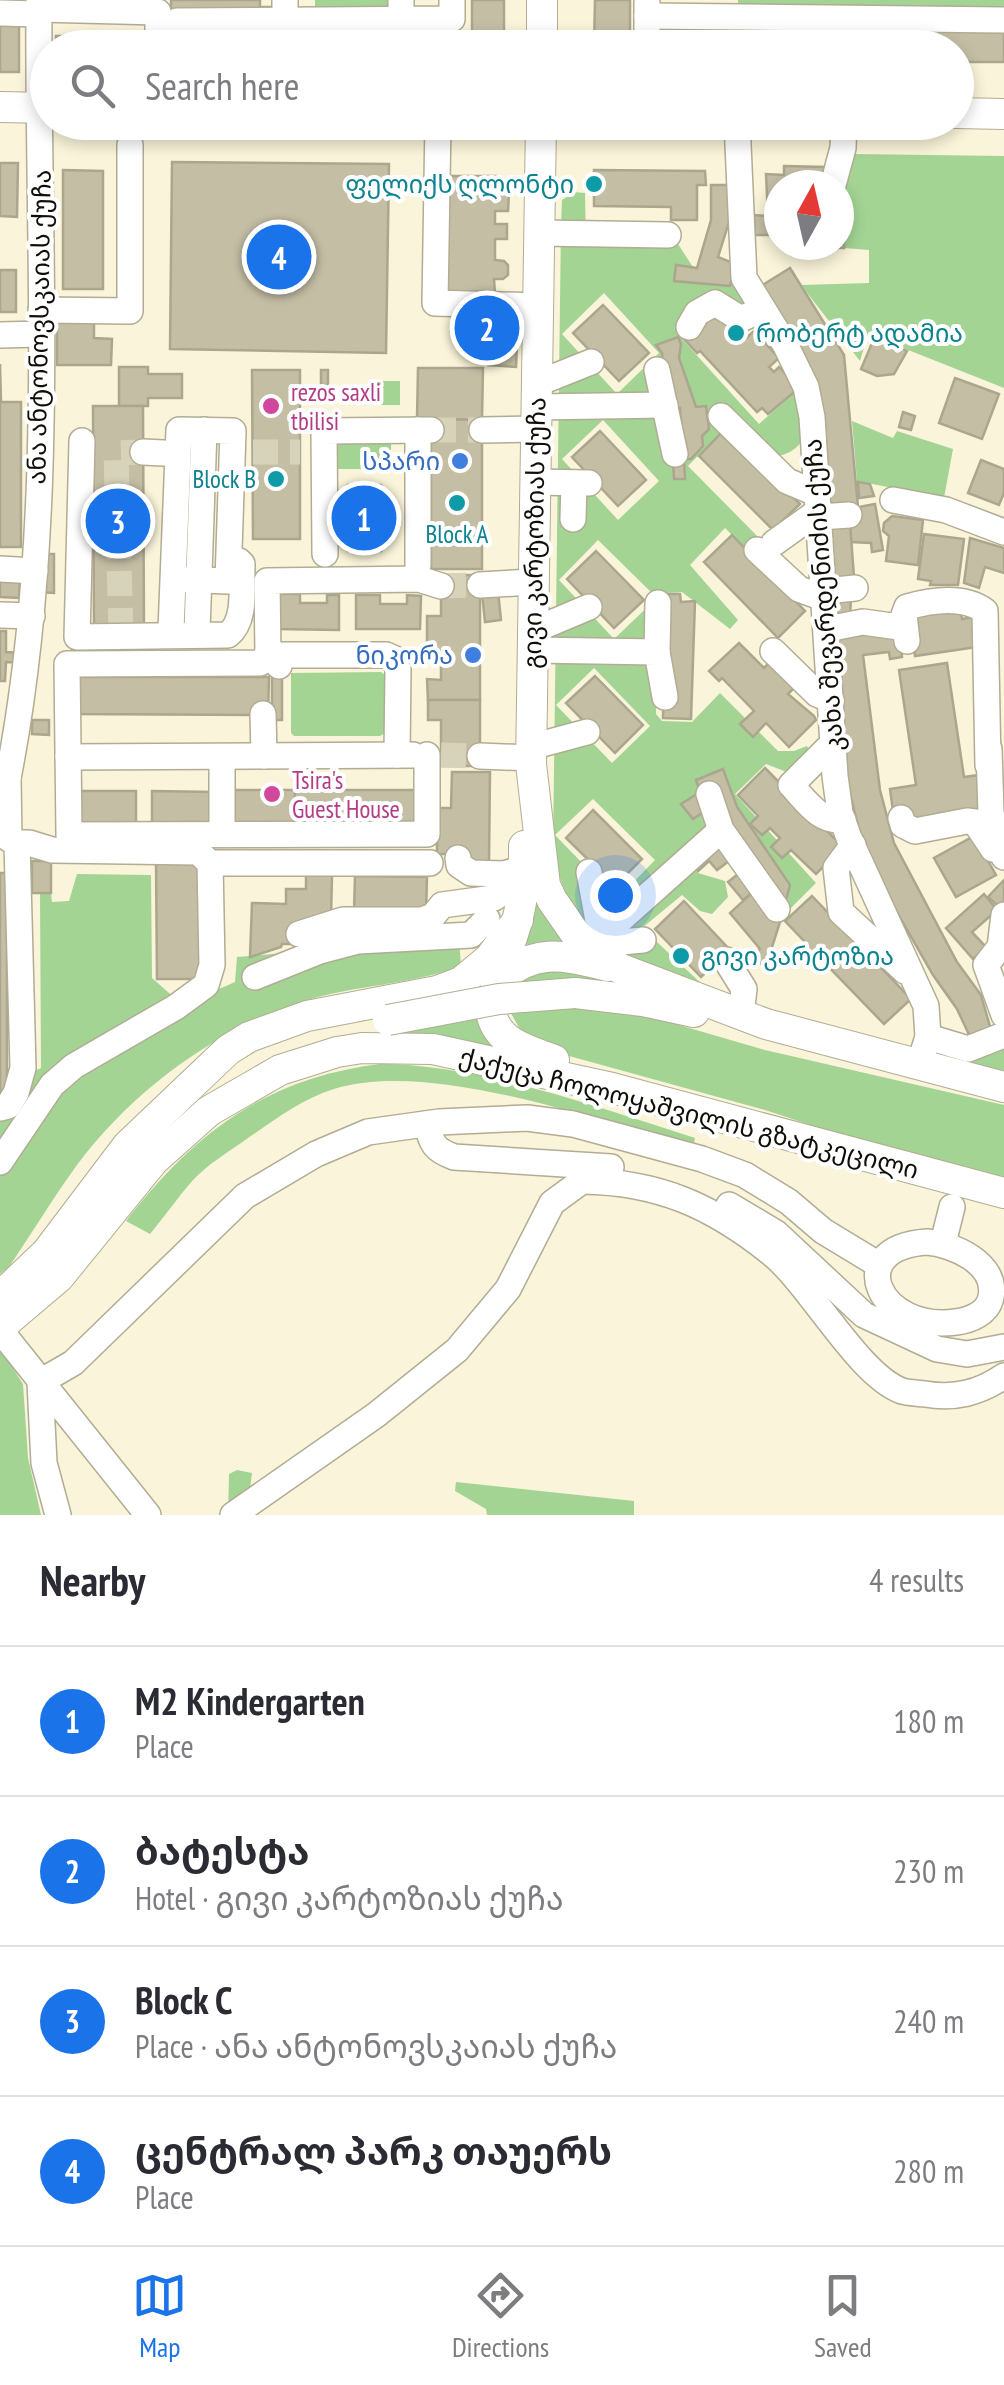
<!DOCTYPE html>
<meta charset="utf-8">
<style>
:root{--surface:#fff;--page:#f2f2f3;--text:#2b2b33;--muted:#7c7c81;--line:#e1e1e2;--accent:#1a73e8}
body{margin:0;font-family:"PT Sans Narrow","Noto Sans Georgian",sans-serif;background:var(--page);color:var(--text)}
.compass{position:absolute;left:764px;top:170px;width:90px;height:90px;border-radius:50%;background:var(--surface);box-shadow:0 5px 15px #0003;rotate:8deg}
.you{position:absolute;left:615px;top:895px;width:35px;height:35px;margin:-25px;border:8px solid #fff;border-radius:50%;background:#1a73e8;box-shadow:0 0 0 15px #1a73e833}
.badge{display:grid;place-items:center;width:65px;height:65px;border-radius:50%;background:var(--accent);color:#fff;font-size:32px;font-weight:700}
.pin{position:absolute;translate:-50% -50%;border:5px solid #fff;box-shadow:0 2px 10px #0006}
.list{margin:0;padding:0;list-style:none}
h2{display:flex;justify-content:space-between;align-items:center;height:130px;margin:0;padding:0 40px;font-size:42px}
h2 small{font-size:32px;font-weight:400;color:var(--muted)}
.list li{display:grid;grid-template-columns:65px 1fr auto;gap:30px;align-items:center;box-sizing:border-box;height:150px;padding:0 40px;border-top:2px solid var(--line)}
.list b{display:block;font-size:38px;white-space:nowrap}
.list p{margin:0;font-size:32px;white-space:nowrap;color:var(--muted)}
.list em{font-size:32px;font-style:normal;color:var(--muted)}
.icon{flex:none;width:55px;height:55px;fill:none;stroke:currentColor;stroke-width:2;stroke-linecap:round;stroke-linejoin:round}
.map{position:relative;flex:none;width:1004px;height:1515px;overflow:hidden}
.search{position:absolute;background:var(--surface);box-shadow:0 5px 15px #0003;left:30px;right:30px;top:30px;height:110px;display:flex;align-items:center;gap:25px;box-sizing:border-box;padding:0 35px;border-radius:55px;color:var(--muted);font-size:38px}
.sheet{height:730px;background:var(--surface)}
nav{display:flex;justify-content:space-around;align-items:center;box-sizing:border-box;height:140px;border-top:2px solid var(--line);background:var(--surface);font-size:28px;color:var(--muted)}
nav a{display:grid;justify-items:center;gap:5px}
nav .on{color:var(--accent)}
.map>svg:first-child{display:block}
</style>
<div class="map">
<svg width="1004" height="1515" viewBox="0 0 1004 1515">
<rect width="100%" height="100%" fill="#faf4da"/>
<g fill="#a3d494" fill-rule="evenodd">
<path d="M315,0H392V11L315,10Z"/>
<path d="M738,0H1004V12L738,9Z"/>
<path d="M854,154L1004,156V388L868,334L860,361L801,285L869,283V250L844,248L846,227L841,225L844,178Z"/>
<path d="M574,192L585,193L586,242L678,244L702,281L737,278L760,316L714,308L682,339L759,424L800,388L806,436C797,449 790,454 774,457L732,421L688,466L764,543L752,555L725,528L690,565L738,620L730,629L682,592L666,593V601L658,608L656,714L662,721L692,722L720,693L778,751H794L807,746L812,756L792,774L766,764L735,794L816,883L783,916L730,854L689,863L698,873L725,881L728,897L712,914L700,911L682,895L642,928L706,988C629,958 566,939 553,847L561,225L562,200ZM604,293L659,353L617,394L562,334ZM603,420L659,481L618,520L562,459ZM598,540L657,598L614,639L559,580ZM594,668L650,726L612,763L556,705ZM593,799L655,860L617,899L555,835Z"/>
<path d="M369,381H400V405H368Z"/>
<path d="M852,421L893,438L897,431L953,449L944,498L857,481Z"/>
<rect x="335" y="442" width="56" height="27"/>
<path d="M381,672L385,675V733L380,736H294L291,733V673Z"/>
<path d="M77,874L151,875L152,978L177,1000L201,997L235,982L237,957L459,939L461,966C410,985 355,985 304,1001C216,1029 132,1091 77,1165C53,1198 32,1233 9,1267L0,1274V1115L26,1075L41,1068L40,893H51L52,902L69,901Z"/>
<path d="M534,877L579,953L520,955Z"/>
<path d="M539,963L644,988L648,1016L765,1050L1004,1105V1182L920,1161L765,1110L551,1051L523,1035L507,1006L511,983Z"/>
<path d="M495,964L476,1017L484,1036L499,1054L355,1040L394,1031Z"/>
<path d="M939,1047L1004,1048V1073L937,1053Z"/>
<path d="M380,1064C479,1064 600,1108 695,1138L693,1149C600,1120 428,1059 334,1089C302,1099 276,1119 248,1138C230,1151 208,1164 193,1180C178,1197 165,1216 150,1234L126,1221C195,1132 267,1078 380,1064Z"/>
<path d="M0,1348L23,1384L28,1458L41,1515H0Z"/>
<path d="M237,1470L252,1473L248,1505L228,1515L229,1474Z"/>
<path d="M456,1482L634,1501V1515H487L486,1509L455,1491Z"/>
</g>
<g fill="#c4bea5" stroke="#aba68e" stroke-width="2.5">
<path d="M171,0H260V7H270V16L171,15Z"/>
<path d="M472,0H504V48H413V32H446V40H472Z"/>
<path d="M595,0H630V48H594Z"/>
<path d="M700,21L1004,30V62H956V48H700Z"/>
<rect x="0" y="22" width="19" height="50"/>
<rect x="185" y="26" width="90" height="22"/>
<path d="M299,26H388L387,48H299Z"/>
<rect x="56" y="36" width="81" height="12"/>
<path d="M172,162L389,164L386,353L170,349Z"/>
<path d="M0,163H18L17,217L0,216Z"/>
<path d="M784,166L825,167L827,185H779V235H754V215L768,216L766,174L784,175Z"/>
<path d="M63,170L103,171V289H63Z"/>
<path d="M594,170L705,171L706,185H697V220H671V207L594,206Z"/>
<path d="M444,176H496L495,193H509L508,211H495V224H507V239H495V260L504,261L508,265V275L503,279H494L495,294H443Z"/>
<path d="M711,185H728L729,222L718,257L735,264L730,286L674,281L676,265L697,268L711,220Z"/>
<path d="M839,225L846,226L844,248H832V245H839Z"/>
<path d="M790,268L844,355L858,507L826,510L800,352L761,286Z"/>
<rect x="0" y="270" width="16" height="42"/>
<path d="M603,305L649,353L619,381L573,333Z"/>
<path d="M716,312L743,341L754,331L779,358L769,367L774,372L779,367L799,388L768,414L762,408L757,412L700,351L697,353L685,340Z"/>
<path d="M472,313L503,315L502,343H517L516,367L488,365L489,342L471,341Z"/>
<path d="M57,317H94V338L112,339L111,365H57Z"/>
<path d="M875,336L907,351L894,374L877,376L861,369Z"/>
<path d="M678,337L681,344L679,358L696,407L706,406L709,429L702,436L703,446L691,459H684L685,479H674L673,458L684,457L680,408L676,409L664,373L662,353L656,345Z"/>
<path d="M0,364L1,402H21V547H0Z"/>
<path d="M119,367H148V374H182V398H148V406H119Z"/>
<path d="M418,368H483L482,420L417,419Z"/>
<path d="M252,370H300V539H253Z"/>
<rect x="321" y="370" width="7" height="15"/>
<path d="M955,378L999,394L982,439L939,423Z"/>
<path d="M93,406H143L144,633H94Z"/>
<path d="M903,412L915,416L911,430L899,427Z"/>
<path d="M431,419L482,420V569H431Z"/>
<path d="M725,429L800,504L773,530L699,456Z"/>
<path d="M600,431L646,480L618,506L572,457Z"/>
<path d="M981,460L1004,469V493L999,505L968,493Z"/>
<path d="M858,482L870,484L874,496L859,498Z"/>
<rect x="348" y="485" width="33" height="66"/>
<path d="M875,504L883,550L872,552L871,543L851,542L848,509Z"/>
<path d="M892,516L923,520L918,565L886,561L889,536L883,531L884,523Z"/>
<path d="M850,523L854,577L832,579L827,524Z"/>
<path d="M924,534L964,539L958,585H930L931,581L918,579Z"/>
<path d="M732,535L805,611L778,638L704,562Z"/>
<path d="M970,538L1004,548V573L985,567L979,588L964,583Z"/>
<path d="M596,551L644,600L614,628L567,579Z"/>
<path d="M37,554H54V593L37,592Z"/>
<path d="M441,575H480V700H428L427,679L441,680V657H427V616H441Z"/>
<path d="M0,577L20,578L19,598L0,597Z"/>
<path d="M498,592L501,620L485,622L482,593Z"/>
<path d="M276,594H300V603H327V595H339V630L275,629Z"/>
<path d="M666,594H680L681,602L695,601L691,719L663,718Z"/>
<path d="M833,594L851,595L850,621H832Z"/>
<path d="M356,595H380V604H407V595L421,596L420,629H356Z"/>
<path d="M960,606L962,619L979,616L984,646L915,656L909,614Z"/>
<path d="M899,630L902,657L890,659L889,652L863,655L880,790L894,843L957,962L981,995L991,1030L972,1041L957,1009L933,975L866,858L842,761L833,636Z"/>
<path d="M0,631H6V652L21,653V663L6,662L5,681H0Z"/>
<path d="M739,643L764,668L774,658L798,684L788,694L814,716L816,720L789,747L766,723L753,737L740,724L754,711L722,678L719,681L709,671Z"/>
<path d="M947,663L964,777L979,775L984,810L909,821L894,819L890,789L916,785L899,670Z"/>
<path d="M595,676L643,725L615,753L566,703Z"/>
<path d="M74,677H269L268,715L74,714Z"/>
<rect x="272" y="677" width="10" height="43"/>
<path d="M428,700H480V766H441V720H428Z"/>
<path d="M32,720H49V735L32,734Z"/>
<path d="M765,768L843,847L816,874L791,850L782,858L771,847L780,838L770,828L762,835L750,824L758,816L738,795Z"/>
<path d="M723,769L737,807L790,885L783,911L728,818L700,792L696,780Z"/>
<path d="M452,772H490L489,862L464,861L450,854H437V808H451Z"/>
<path d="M230,790H295V826L230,827Z"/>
<path d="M295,790H420V827L295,826Z"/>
<rect x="73" y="791" width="63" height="36"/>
<path d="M152,791L214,792V828H152Z"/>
<path d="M700,792L708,809L693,819L681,804Z"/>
<path d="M593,810L642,859L615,886L566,838Z"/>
<path d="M974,836L996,875L956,897L934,858Z"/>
<path d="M717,840L733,858L717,870L709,861L698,871L691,861Z"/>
<path d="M201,860L202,979H157L156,861Z"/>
<rect x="32" y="861" width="19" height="32"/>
<path d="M742,871L757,889L743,900L728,882Z"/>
<rect x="0" y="873" width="7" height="226"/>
<path d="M306,875H332L331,918L295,944H282L281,947L250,957L252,903L286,904V889H306Z"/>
<path d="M355,876L427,877L426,914L354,912Z"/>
<path d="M1004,880V904L1000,908L988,897Z"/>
<path d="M754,891L780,922L765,969L754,955L760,949L730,913Z"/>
<path d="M984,894L997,910L972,932L986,947L973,959L946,928Z"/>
<path d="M812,896L911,999L884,1024L816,954L804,965L793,953L805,942L785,921Z"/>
<path d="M684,901L730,950L701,977L655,929Z"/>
</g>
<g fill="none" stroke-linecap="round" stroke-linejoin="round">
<g stroke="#d7d2ba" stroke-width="25" stroke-dasharray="25 12" stroke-linecap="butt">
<path d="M431,430H482"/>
<path d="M253,452H300"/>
<path d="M441,586L480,585"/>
<path d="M121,633L116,453L143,452"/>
<path d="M441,755L480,756"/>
</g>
<g stroke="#b1ac93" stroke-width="28">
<g id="minor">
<path d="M647,3V48"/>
<path d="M39,9L158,12V48"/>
<path d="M0,13L39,14"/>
<path d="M647,16L1004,20"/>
<path d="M177,21L452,19V0"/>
<path d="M285,48V0"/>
<path d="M401,48V0"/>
<path d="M438,122L435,303L538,306"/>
<path d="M737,122L744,278L786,346L806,387L812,417L835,776L840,813L849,838L926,1006L928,1037L919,1065"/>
<path d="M833,185L843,148L844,122"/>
<path d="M539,233L668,235"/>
<path d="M41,310L130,311V145"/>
<path d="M689,327L697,313L715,303L741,319L762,309"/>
<path d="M0,335L41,334"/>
<path d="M657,370L675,454"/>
<path d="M536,384L591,362"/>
<path d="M536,407L665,405"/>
<path d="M721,416L787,481L818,494"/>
<path d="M482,430L535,429"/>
<path d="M82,441L77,637L228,635C247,620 241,587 242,564L239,561"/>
<path d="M143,452L164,453"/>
<path d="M534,482L589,483"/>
<path d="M893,500L946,510L1004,532"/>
<path d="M820,517L849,515"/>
<path d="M573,519L574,483"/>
<path d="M774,543L820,510"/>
<path d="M757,550L799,589L826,599"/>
<path d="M325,554L324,431L431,430"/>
<path d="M418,565V430"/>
<path d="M0,569L35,571"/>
<path d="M480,585L532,582"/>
<path d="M825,591L855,588"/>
<path d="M0,615L32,616"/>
<path d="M827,629L863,622L899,627"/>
<path d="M171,630L179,430L233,431L228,581L174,579"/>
<path d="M197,631L204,430"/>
<path d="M532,631L589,607"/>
<path d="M907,641L904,615L907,607C932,600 963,595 985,611L988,765"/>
<path d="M532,650L657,652L665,697"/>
<path d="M773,651L817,694L831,700"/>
<path d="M657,652L658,603"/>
<path d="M279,666L268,655L267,581L419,579L441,586"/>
<path d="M263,714L264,756"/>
<path d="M833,743L791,785C807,802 819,822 843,820"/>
<path d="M531,747L587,732"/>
<path d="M989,749L991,813L1004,857"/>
<path d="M397,755L398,669L395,659L386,655H268L260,663L67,664L69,835L427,834V755"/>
<path d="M480,756L531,758"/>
<path d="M68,757L413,755"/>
<path d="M222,757V834"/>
<path d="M0,778H8L9,839L17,843L23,1068L16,1093L8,1106L0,1108"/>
<path d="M8,778C58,522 37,259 39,0"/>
<path d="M709,794L721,830L777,909"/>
<path d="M901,818L903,825L915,831L967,821L975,822L993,849"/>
<path d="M17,843H29L52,850L198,852L210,863H430"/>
<path d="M853,845L836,868L841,912L905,971"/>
<path d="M458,858L459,865L471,873L504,874"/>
<path d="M589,872L601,937L621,942L643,940"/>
<path d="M1004,915L1000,947L986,965L1004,1015"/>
<path d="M299,934L343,920H422L433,916L442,905L494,898L500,894L504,874L524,868"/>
<path d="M590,947L721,830"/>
<path d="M726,960L744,989L741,1014"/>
<path d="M255,977L320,951L358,941L471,935L487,919"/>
<path d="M928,1037L968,1049L1004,1035"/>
<path d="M427,1124C431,1144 435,1150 454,1157L611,1167"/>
<path d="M0,1162L52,1085L74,1066L176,1007L206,985L212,965L210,863"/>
<path d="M729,1205L776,1233L864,1315L937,1349L967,1354L1004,1347"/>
<path d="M927,1242C952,1244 998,1263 991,1297C988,1313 971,1320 956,1322C879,1333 840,1248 927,1242Z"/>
<path d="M943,1243L952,1207"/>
<path d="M8,1340L148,1515"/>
<path d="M58,1515L44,1463L40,1382L73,1363L245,1196L316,1154L368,1132L439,1122L527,1118L573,1124L702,1159L745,1175L789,1202L823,1231L879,1265"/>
<path d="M233,1515L376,1415L457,1350L508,1289L552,1203L582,1181C659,1182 712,1206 771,1253C810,1284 858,1375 902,1391C909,1393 918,1393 925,1394C955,1399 979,1393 1004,1376"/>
</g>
</g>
<g stroke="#b1ac93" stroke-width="32">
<g id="major">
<path d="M542,48V0"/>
<path d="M0,107L48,108"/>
<path d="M956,113L1004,114"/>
<path d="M541,122L531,764L545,885L552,900L575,933L604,958L621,969L766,1024L1004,1087"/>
<path d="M524,846C524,870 524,894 518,917C513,940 488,997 492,1016C499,1044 531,1051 554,1060"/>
<path d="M500,978C538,947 564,956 608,966"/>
<path d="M575,993L643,1001L694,1012"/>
<path d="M0,1297L47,1252L128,1145L228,1050L249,1037L307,1016L437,991L461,982L490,958L518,920"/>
<path d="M0,1327L59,1277L154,1160L209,1111L280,1070L337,1052L362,1048L433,1049L612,1088L1004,1193"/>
</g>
</g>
<use href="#minor" stroke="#fff" stroke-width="25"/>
<use href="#major" stroke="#fff" stroke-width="30"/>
<g stroke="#b1ac93" stroke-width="32" stroke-linecap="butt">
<path id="major-bridge" d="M388,1020L499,999L575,993"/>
</g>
<use href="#major-bridge" stroke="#fff" stroke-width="30"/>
</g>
<g fill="#0f9aa8" stroke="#fff" stroke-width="4">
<circle cx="594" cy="184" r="10"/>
<circle cx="736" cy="333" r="10"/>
<circle cx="276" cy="479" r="10"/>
<circle cx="457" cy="503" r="10"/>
<circle cx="681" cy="956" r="10"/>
</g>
<g fill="#d1479c" stroke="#fff" stroke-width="4">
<circle cx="271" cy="406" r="10"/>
<circle cx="272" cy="794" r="10"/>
</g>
<g fill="#3f7fe0" stroke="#fff" stroke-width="4">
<circle cx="460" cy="461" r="10"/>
<circle cx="473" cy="655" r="10"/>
</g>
<g text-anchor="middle" stroke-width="8" stroke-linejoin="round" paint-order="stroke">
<g font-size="25" fill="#0d838f" stroke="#fff" text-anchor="end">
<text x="574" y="193">ფელიქს ღლონტი</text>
<text x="756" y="342" text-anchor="start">რობერტ ადამია</text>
<text x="256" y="488">Block B</text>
<text x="457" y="543" text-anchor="middle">Block A</text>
<text x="701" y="965" text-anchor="start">გივი კარტოზია</text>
</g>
<g font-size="25" fill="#100e06" stroke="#fff">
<text transform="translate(39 327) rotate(-89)" y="9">ანა ანტონოვსკაიას ქუჩა</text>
<text transform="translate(534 533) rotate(-89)" y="9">გივი კარტოზიას ქუჩა</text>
<text transform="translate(823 595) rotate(-94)" y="9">კახა შევარდენიძის ქუჩა</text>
<text transform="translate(689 1113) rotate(14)" y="9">ქაქუცა ჩოლოყაშვილის გზატკეცილი</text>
</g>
<g font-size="25" fill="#b23c85" stroke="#fff" text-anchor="start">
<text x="291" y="401">rezos saxli<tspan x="291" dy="29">tbilisi</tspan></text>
<text x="292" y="789">Tsira's<tspan x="292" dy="29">Guest House</tspan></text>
</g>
<g font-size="25" fill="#366cbe" stroke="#fff" text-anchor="end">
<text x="440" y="470">სპარი</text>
<text x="453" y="664">ნიკორა</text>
</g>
</g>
</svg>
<svg class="compass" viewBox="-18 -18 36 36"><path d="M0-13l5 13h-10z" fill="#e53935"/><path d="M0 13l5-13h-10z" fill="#7c7c81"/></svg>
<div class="you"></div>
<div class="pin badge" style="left:364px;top:518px">1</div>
<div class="pin badge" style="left:487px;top:328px">2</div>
<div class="pin badge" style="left:118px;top:521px">3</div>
<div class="pin badge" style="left:279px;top:257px">4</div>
<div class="search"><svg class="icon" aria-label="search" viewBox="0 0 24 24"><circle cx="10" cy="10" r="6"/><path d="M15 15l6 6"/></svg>Search here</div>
</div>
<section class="sheet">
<h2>Nearby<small>4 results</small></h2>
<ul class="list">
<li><span class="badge">1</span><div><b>M2 Kindergarten</b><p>Place</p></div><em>180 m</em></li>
<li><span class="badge">2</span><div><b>ბატესტა</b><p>Hotel · გივი კარტოზიას ქუჩა</p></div><em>230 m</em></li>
<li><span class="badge">3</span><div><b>Block C</b><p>Place · ანა ანტონოვსკაიას ქუჩა</p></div><em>240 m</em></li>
<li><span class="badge">4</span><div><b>ცენტრალ პარკ თაუერს</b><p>Place</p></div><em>280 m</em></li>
</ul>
</section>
<nav>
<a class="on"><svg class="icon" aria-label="map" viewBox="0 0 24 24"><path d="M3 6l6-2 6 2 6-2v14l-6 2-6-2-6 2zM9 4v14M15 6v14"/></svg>Map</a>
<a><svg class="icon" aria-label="directions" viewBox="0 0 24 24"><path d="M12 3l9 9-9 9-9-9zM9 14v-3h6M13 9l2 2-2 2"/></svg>Directions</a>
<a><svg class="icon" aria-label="saved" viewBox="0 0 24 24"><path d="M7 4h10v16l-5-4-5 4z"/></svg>Saved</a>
</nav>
